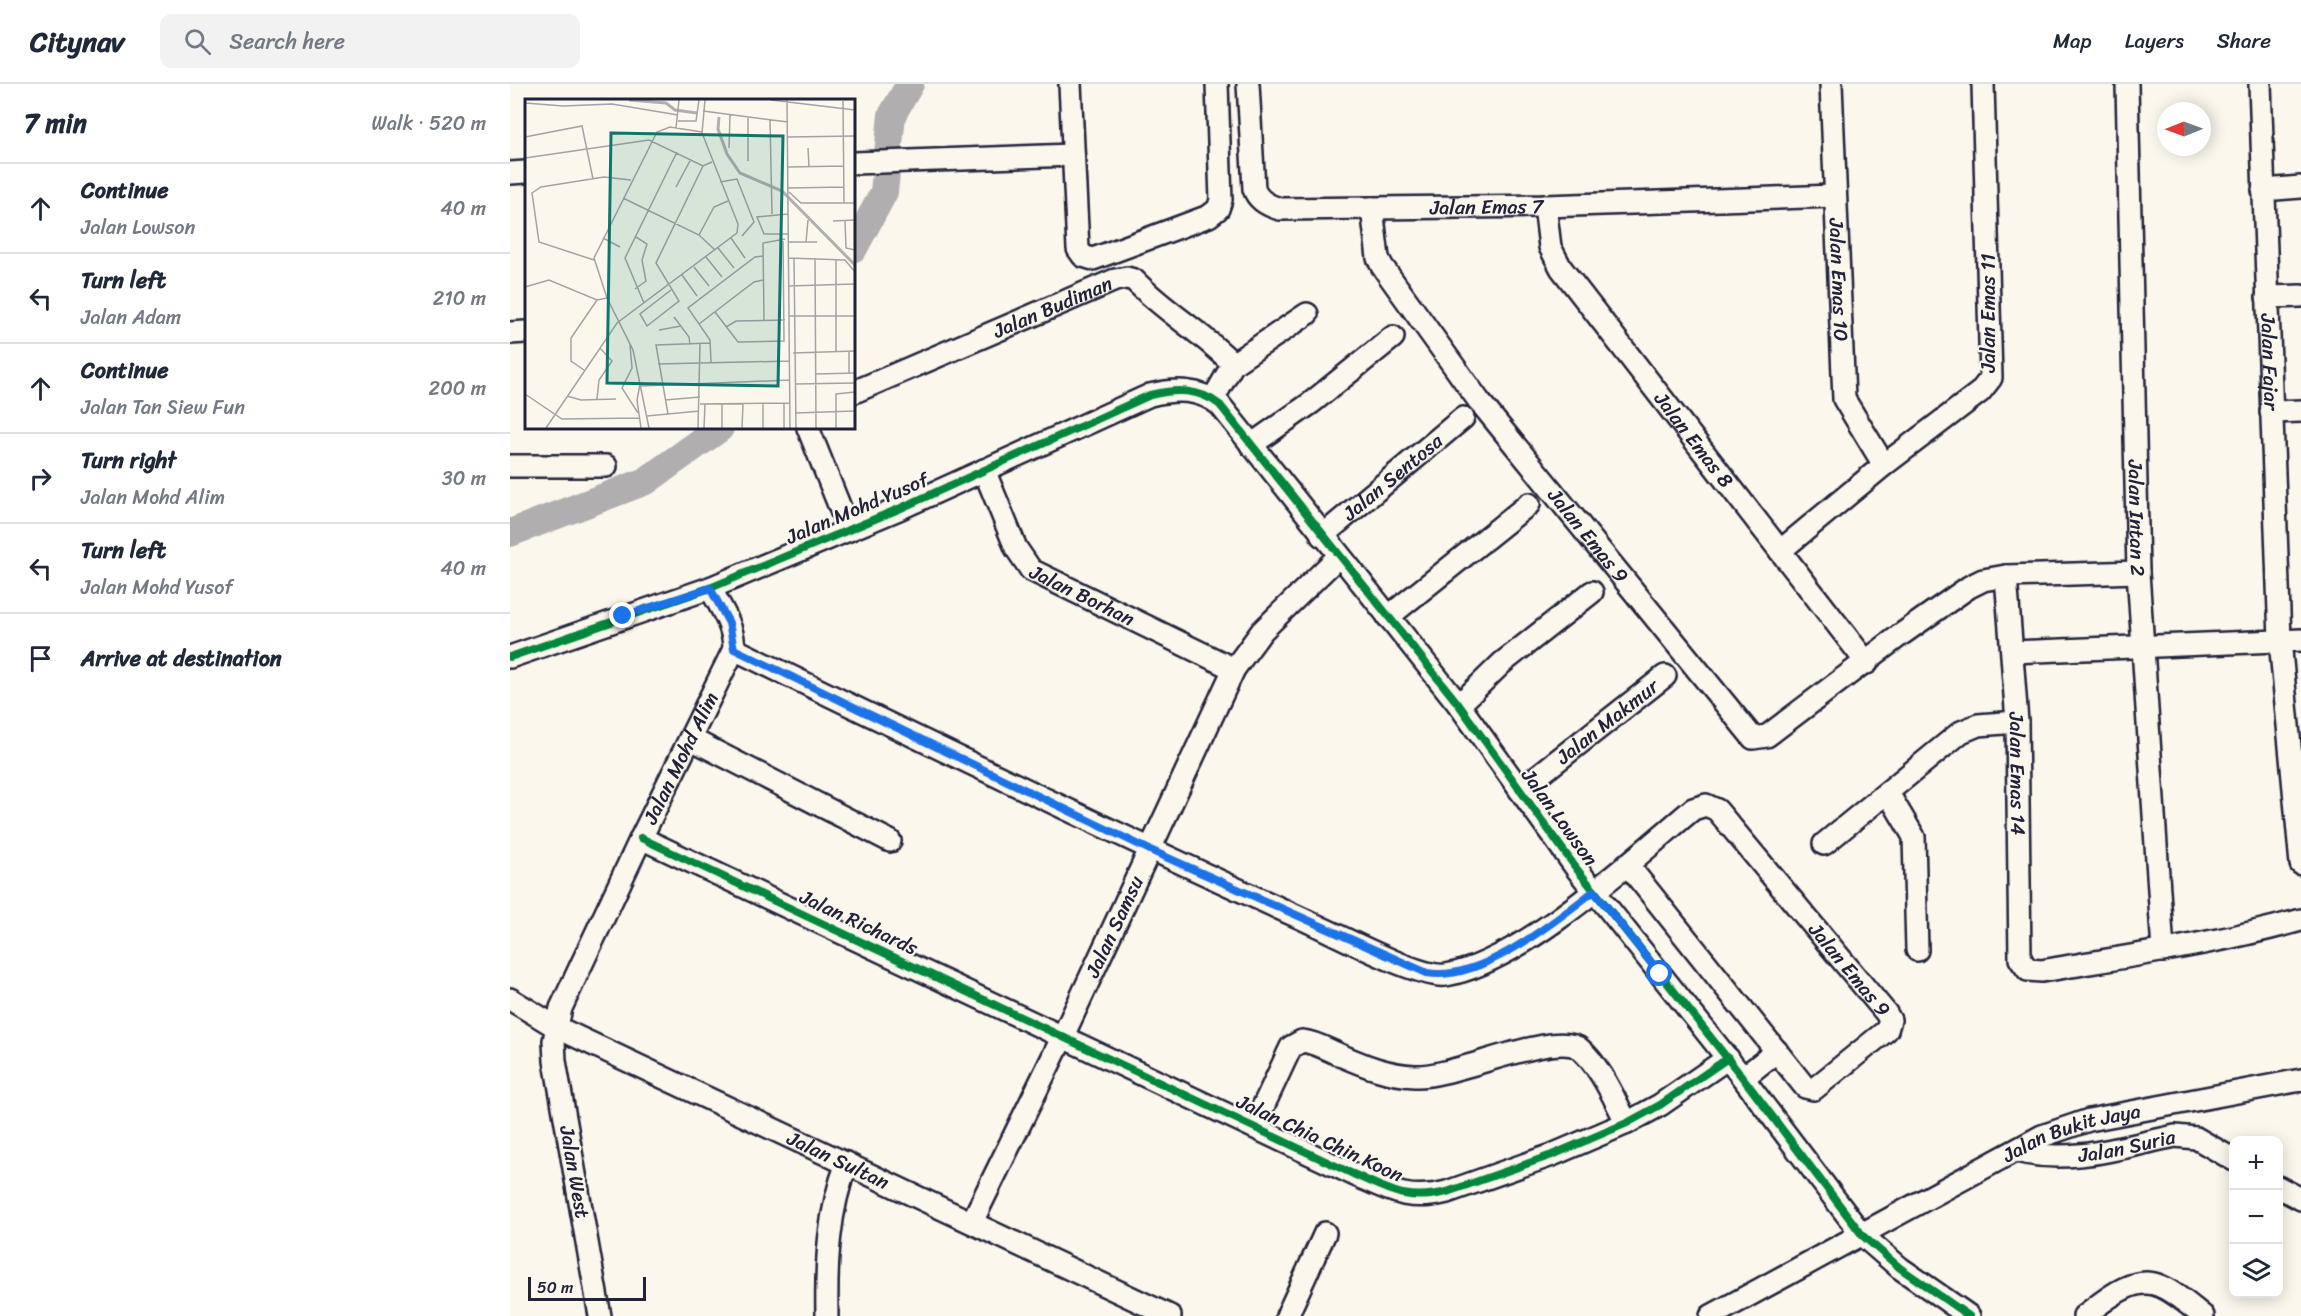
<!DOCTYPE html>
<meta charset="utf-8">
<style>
:root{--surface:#fff;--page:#f2f2f3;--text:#1f2937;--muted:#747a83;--line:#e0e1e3}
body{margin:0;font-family:Sriracha,sans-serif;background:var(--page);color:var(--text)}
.controls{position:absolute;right:18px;bottom:18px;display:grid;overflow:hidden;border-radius:12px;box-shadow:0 3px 15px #0003}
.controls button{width:54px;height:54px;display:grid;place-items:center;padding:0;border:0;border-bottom:2px solid var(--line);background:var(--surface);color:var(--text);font:30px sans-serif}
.compass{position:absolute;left:1647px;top:18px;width:54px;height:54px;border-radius:50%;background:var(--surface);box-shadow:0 3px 15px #0003;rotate:269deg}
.scale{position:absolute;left:18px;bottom:15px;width:118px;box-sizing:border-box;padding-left:6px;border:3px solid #22223b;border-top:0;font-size:16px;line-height:21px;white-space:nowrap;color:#22223b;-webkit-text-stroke:4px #fbf7ec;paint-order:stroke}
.stop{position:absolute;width:18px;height:18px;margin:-14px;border:4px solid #1a73e8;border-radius:50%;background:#fff}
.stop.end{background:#1a73e8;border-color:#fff;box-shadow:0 2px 6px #0008}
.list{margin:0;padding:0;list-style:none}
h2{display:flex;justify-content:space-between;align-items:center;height:78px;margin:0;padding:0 24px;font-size:26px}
h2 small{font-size:20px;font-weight:400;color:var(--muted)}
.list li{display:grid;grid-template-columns:39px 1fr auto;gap:18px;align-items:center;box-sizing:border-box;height:90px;padding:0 24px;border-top:2px solid var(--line)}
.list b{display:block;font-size:22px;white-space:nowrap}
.list p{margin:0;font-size:20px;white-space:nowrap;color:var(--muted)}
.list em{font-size:20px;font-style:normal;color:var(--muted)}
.icon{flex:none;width:33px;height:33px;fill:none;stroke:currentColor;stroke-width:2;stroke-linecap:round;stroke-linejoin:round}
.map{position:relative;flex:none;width:1791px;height:1232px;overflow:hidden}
header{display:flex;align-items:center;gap:36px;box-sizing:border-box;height:84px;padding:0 30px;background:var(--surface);border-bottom:2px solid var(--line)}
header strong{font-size:28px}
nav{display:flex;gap:33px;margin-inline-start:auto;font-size:21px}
.search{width:420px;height:54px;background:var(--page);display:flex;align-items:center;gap:15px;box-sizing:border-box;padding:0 21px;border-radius:12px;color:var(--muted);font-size:22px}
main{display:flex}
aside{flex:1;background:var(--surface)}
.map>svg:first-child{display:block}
</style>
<header>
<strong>Citynav</strong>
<div class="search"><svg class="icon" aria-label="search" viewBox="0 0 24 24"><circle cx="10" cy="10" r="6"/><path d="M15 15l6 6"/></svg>Search here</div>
<nav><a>Map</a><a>Layers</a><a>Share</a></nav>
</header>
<main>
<aside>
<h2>7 min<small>Walk · 520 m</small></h2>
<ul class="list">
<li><svg class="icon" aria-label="ahead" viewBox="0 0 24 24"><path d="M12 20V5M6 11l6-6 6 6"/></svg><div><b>Continue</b><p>Jalan Lowson</p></div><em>40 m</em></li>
<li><svg class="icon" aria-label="left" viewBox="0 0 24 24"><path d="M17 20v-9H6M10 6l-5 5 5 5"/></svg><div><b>Turn left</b><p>Jalan Adam</p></div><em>210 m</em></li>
<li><svg class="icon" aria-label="ahead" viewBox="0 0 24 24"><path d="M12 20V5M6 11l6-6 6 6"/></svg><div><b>Continue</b><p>Jalan Tan Siew Fun</p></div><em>200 m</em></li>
<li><svg class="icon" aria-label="right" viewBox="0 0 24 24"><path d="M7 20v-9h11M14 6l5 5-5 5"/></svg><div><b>Turn right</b><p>Jalan Mohd Alim</p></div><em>30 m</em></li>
<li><svg class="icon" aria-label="left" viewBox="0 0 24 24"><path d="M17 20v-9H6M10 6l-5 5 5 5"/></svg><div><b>Turn left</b><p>Jalan Mohd Yusof</p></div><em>40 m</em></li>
<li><svg class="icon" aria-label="arrive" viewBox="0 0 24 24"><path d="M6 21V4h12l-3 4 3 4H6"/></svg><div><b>Arrive at destination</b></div></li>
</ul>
</aside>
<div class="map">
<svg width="1791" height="1232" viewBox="0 0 1791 1232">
<rect width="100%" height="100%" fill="#fbf7ec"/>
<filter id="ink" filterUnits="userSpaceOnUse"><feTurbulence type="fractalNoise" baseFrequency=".0167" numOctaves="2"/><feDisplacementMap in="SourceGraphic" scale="12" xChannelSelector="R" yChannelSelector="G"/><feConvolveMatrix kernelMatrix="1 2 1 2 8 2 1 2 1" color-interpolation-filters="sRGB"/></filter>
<g filter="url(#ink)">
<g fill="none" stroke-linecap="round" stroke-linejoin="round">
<g stroke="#b1aeb0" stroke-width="28">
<path d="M344,164L374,108L382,31L400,0"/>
<path d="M0,449L136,397L210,344"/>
</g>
<g stroke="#22223b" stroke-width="26">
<g id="minor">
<path d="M560,0L568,165L573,172L583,175L699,132L708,125L711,116L707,0"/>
<path id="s1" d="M738,0L744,105C748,117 759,122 770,125L1035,122L1324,112"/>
<path id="s2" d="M1321,0L1334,315L1374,381"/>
<path id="s3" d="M1617,0L1628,488L1653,867"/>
<path id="s4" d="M1750,0L1770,556L1791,780"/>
<path d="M344,79L563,71"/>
<path d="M0,89L16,88"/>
<path d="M1753,106L1791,103"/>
<path id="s5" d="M1035,122L1040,163L1051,184L1357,579"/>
<path id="s6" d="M862,124L868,174L872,182L969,317L1243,654L1257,652L1389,552L1459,503L1473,496L1496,492L1628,488"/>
<path d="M1757,213L1791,212"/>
<path d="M0,249L16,248"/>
<path id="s7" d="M344,308L605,196L617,194L624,196C655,228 693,249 723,280"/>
<path d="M703,315L723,280L797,230"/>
<path d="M1761,328L1791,327"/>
<path d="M298,344L339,446"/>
<path d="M741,361L801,319L883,253"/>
<path d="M0,382H96"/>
<path id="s8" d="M474,386L506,464L521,486L724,585"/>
<path id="s9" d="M812,452L953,334"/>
<path d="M1270,467L1374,381L1470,308L1481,294L1473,0"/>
<path id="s10" d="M1496,492L1507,638L1510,875L1518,886L1532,887C1619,872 1706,860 1791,836"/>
<path d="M878,533L1019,420"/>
<path id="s11" d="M224,565C414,657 603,749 795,836C824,849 910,895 936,891C1013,878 1123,775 1183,725L1196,721L1207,726L1376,929L1380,936L1377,946L1304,1005L1295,1003L1117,780"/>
<path d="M1503,568L1791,556"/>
<path d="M0,573L200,504L391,424L640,311C665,305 689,304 710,321L949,621L1066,784L1233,994L1353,1152L1390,1184L1459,1232"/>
<path d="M949,621L992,579L1082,508"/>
<path d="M181,655L380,757"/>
<path id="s12" d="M1010,706L1155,592"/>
<path d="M1378,709L1404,753L1407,866"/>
<path d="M131,754L843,1090C880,1106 896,1118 937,1108L1042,1071L1117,1039L1150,1021L1218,974"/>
<path d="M1314,760L1451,648L1468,641L1507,638"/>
<path id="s13" d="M0,915L46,943L660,1232"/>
<path d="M1233,994L1267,967"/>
<path d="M744,1042L781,963L792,957C805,958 818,966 830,971C855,982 878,991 905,992C943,994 1046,945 1070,965C1091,983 1104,1015 1117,1039"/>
<path id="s14" d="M1506,1067C1560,1081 1612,1063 1665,1052L1686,1054L1724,1076"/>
<path d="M1768,1103L1791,1115"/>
<path id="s15" d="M462,1138L553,952L724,585L752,547L828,473"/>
<path id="s16" d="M90,1232L45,977L44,957L51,924L131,754L224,565C224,542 211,524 200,504"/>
<path d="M317,1232C316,1181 318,1127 337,1079"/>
<path d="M777,1232L815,1149"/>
<path id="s17" d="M1201,1232L1532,1052L1579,1036L1791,996"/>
<path d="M1574,1232C1594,1217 1623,1190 1650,1202C1665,1208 1680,1222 1693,1232"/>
</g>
</g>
<use href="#minor" stroke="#fbf7ec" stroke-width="21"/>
<g stroke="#fbf7ec" stroke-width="11">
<g id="cycleway">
<path d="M0,573L200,504L391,424L640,311C665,305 689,304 710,321L949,621L1066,784L1233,994L1353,1152L1390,1184L1459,1232"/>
<path d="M131,754L843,1090C880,1106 896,1118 937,1108L1042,1071L1117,1039L1150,1021L1218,974"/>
</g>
</g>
<use href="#cycleway" stroke="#00873e" stroke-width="8"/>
</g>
</g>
<g fill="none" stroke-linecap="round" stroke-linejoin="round" filter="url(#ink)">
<path stroke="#1a73e8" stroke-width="8" d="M113,532L200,504L219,539L224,565L640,766L917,889C970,899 1045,837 1084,807L1150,890"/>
</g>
<g text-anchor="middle" stroke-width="4.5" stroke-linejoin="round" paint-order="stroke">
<g font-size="20" fill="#22223b" stroke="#fbf7ec">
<text dy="7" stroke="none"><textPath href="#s1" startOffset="346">Jalan Emas 7</textPath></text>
<text dy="7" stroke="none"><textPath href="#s2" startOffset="196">Jalan Emas 10</textPath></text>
<text dy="7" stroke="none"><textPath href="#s7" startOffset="216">Jalan Budiman</textPath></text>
<text transform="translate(1478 229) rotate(-90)" y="7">Jalan Emas 11</text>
<text dy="7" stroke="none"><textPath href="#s4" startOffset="278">Jalan Fajar</textPath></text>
<text dy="7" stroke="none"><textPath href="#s5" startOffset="282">Jalan Emas 8</textPath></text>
<text dy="7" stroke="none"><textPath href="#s9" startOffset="92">Jalan Sentosa</textPath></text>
<text transform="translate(347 424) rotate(-23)" y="7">Jalan Mohd Yusof</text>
<text dy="7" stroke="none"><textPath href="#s3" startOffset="434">Jalan Intan 2</textPath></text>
<text dy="7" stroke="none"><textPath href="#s6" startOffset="399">Jalan Emas 9</textPath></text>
<text dy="7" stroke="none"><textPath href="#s8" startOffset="168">Jalan Borhan</textPath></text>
<text dy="7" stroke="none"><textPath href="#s12" startOffset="111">Jalan Makmur</textPath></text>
<text dy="7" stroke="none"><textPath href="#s16" startOffset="590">Jalan Mohd Alim</textPath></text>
<text dy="7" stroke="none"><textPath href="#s10" startOffset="198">Jalan Emas 14</textPath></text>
<text transform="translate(1050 733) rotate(54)" y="7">Jalan Lowson</text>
<text transform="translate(349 838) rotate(25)" y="7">Jalan Richards</text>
<text dy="7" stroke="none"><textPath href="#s15" startOffset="328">Jalan Samsu</textPath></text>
<text dy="7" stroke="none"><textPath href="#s11" startOffset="1318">Jalan Emas 9</textPath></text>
<text dy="7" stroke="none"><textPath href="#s17" startOffset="406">Jalan Bukit Jaya</textPath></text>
<text transform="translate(810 1054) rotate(25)" y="7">Jalan Chia Chin Koon</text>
<text dy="7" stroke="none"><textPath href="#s14" startOffset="112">Jalan Suria</textPath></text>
<text dy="7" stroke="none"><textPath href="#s13" startOffset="366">Jalan Sultan</textPath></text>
<text transform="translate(65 1088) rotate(80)" y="7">Jalan West</text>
</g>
</g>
<g transform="translate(15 15)">
<rect width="330" height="330" fill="#fbf7ec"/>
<path fill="none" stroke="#b1aeb0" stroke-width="3" d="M104,1L141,4L150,11L172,14M194,18L193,30L202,55L215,74L257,92L330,166"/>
<path fill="none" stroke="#a4a2a5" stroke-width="1.5" d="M180,1L177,34L213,125L212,134M246,1L330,11M262,1L265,329M318,2L319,104M0,4L38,7L87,5L153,16M178,12L263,23M223,18V62M245,21L247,115M153,22H171L174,1M151,29L154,1M0,38L57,27L68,80M263,38L330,37M204,49L205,16M283,49L284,68M0,59L124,41L178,67L187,63M263,68L319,67M195,83L212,80L229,123L217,137M151,88L166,60M263,89L319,88M264,93L276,104H330M98,99L174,136L190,151M308,122L330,121M320,122L321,149L330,151M263,135H239L232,118L263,115M174,136L189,108L203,102M78,139L95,148M206,139L220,159M263,143H292M281,143L283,121M193,149L209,169M181,158L197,178M263,159L320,161L330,173M269,159L271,329M290,159L291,329M69,161L14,143L7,94L16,88L79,78L106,81M311,161V252M169,168L184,187M157,176L172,197M263,187L330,185M0,188L24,181L72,201L82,199M110,190L121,182L117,161L122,145L111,138M146,191L115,215L122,227L154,202L131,164L178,67M119,204L100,159L152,53M190,213L213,243L259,242L258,140M264,217H330M149,218L164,238L165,246M239,221L238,144L260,140M174,225L229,183L238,181M201,228L211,222L260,221M134,231L156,227M105,246L107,269L97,289L113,314M324,252V274M268,254L330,252M186,263L185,241L163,209L230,158L238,157M133,265L265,262M59,271L46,262V239L72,201M291,275L330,274M115,285L112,301L116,329M270,285L330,284M116,287L265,281M0,295L37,320L114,319M42,297L56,301L91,300M72,300L74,281L87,262L75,249M140,301L175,298M238,304V329M259,304V329M175,305L265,304M270,314L330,312M143,315L131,246L185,244M122,317L174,312M21,329L92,224L212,134M124,329L108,251L82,199L69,159L132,33L145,28L177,33M173,329L175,245M179,329L180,305M197,329V305M217,329L218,305M311,329V295L330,293"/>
<path fill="#0f766e" fill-opacity="0.15" stroke="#0f766e" stroke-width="3" d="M86,34L258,37L253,287L82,284Z"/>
<rect width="330" height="330" fill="none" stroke="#22223b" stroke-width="3"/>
</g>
</svg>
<div class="controls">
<button>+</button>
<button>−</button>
<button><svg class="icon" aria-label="layers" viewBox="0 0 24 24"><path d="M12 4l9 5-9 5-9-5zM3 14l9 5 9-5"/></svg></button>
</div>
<svg class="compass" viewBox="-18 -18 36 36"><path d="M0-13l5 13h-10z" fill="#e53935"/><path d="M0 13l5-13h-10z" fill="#747a83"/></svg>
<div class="scale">50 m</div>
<div class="stop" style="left:1150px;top:890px"></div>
<div class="stop end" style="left:113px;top:532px"></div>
</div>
</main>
